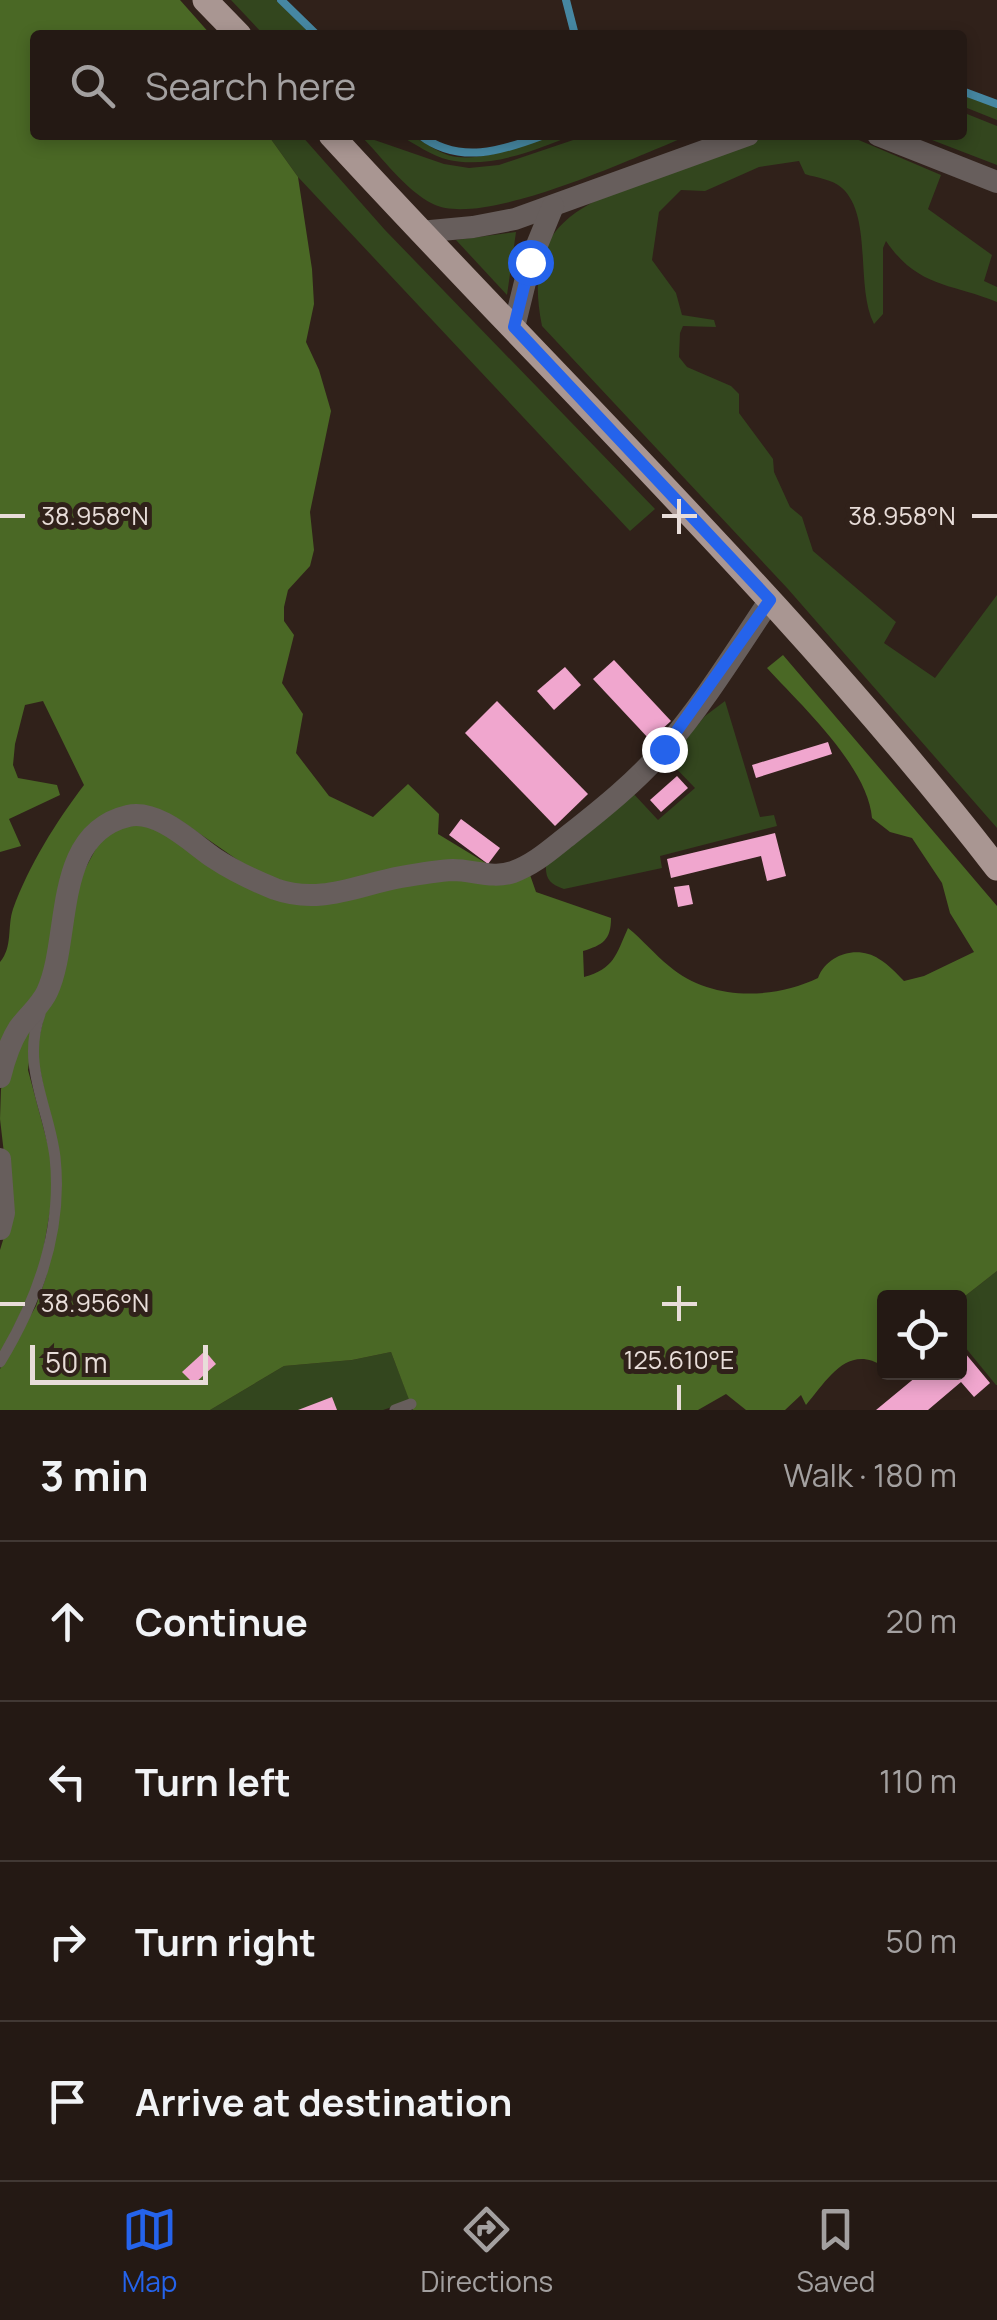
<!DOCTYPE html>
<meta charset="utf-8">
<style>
:root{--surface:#241914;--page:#2c221d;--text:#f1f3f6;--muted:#a3a0a0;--line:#413834;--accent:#2563eb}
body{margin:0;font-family:Manrope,sans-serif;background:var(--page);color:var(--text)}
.controls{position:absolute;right:30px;bottom:30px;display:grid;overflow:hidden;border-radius:10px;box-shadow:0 5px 15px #0003}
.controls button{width:90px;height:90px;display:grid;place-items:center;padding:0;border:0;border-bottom:2px solid var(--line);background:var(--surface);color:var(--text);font:50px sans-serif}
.scale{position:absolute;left:30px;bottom:25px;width:178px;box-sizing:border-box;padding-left:10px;border:5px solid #e8ddd9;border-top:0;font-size:28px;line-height:35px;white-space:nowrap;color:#e8ddd9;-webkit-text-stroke:8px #30211a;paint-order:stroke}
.stop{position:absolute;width:30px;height:30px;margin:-22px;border:8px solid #2563eb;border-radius:50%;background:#fff}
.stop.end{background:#2563eb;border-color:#fff;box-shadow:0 2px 10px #0008}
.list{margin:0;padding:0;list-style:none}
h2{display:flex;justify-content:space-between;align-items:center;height:130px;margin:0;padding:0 40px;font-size:42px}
h2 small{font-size:32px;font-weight:400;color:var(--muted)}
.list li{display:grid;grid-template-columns:65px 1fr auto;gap:30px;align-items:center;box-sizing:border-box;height:160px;padding:0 40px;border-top:2px solid var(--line)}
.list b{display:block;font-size:38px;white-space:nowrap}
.list em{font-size:32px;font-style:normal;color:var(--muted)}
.icon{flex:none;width:55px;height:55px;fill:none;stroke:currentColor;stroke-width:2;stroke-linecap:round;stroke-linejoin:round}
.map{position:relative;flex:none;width:997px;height:1410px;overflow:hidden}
.search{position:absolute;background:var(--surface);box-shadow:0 5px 15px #0003;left:30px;right:30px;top:30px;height:110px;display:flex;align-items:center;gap:25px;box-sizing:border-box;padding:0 35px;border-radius:10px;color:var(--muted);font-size:38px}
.sheet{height:770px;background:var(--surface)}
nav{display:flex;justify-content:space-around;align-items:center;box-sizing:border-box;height:140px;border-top:2px solid var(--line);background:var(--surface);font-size:28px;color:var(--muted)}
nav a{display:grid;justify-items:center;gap:5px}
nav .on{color:var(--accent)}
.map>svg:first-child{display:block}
</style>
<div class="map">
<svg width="997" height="1410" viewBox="0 0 997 1410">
<rect width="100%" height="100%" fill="#30211a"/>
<g fill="#33461e">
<path d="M231,0H276L312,35H264Z"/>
<path d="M962,94L997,107V120L962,106Z"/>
<path d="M962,112L997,126V165L919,135H962Z"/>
<path d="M268,135H301L385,230L655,509L630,531L298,177Z"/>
<path d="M360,135L444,164L469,168L499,165L588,135H690C637,156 483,229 433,204C405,190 382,157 360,135Z"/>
<path d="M399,135C423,135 433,154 457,157C499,161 533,135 573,135C536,150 490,169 449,160C432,156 415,144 399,135Z"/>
<path d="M772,135H847L941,175L928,209L992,255L984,281L997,287V302C951,283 918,288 886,241L883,248V314L874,324C855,287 873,216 842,188C832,179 817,178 805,174L799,161L759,167L705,191L681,190L659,212L652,260L676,293L682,315L714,320L716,327L683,326L680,333L679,357L687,367L731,386L739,394V413L773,459L774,472L790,507L802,517L813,551L896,622L884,643L935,678L997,595V828L788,589L542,326C522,227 576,205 656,176C695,163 734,149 772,135Z"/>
<path d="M516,232L507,295L456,240Z"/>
<path d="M725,701L760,817L774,815L777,826L660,856L662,868L564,889C550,884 545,879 546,864L631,791L658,820L695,788L668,760L705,716Z"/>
<path d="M997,1271V1385H996L960,1341V1300Z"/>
<path d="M391,1352L410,1401L383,1410H210L284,1366L352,1360Z"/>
</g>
<g fill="#4a6825">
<path d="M0,0H180L211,35H35V135H268L298,177L312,269L314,304L306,342L319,370L331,411L310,512L314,550L310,566L288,590L284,607V621L294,635L282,683L303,714L296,753L329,796L373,817L408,784L439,814L438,834L494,868L309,889L255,872L177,818H101L51,973L0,1050V962C13,947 7,927 13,909C29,865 56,822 84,785L43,701L25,705L15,744L13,765L18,778L57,785L60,795L9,819L21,846L0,852Z"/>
<path d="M783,655L997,906V1271L960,1300L884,1298V1367C848,1343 828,1379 806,1405L801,1395L785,1410H746L726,1394L698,1410H413L391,1352L352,1360L284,1366L210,1410H0V1369L36,1306L46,1277L54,1230L51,1124L36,1050L75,888L102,837L133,821L155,829L268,894L385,887L529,872L536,892L611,918C611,940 603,945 583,951L584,977C614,969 616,955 628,928C643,940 654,954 669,966C710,1001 772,1000 818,978C827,954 858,945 879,959C889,965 896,973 904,981L924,976L974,952L950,913L942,883L912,838L890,832L872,818C868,767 801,705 767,668Z"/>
<path d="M35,1015L28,1070L51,1156L53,1194L39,1275L0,1355V1250L11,1214L0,1119L1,1089L8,1065Z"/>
</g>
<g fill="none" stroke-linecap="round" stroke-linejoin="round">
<g stroke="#4687a2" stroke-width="8">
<path d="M281,0L317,35"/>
<path d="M566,0L575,35"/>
<path d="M962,91L997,104"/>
<path d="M420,135C459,165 502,151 544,135"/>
</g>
</g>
<g fill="#f0a6ce">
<path d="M614,660L671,721L650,740L593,679Z"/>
<path d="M565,667L581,685L554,710L537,691Z"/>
<path d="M497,701L588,794L555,826L465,733Z"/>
<path d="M828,742L832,754L756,778L752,765Z"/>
<path d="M677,776L688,788L661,812L650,800Z"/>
<path d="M461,819L500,848L488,864L449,835Z"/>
<path d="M775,833L786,876L767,881L761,856L671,878L667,859Z"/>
<path d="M689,885L693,904L678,907L674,887Z"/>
<path d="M960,1347L990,1383L974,1397L961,1382L928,1410H876L922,1372H960Z"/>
<path d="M205,1351L216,1364L194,1384L182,1372Z"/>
<path d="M332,1397L337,1410H298Z"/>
</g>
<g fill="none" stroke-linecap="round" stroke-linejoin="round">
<g stroke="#675e5c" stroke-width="11">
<path d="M0,1362C37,1301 63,1230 55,1157C49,1107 21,1066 40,1014"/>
<path d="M395,1410L411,1404"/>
</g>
<g stroke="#675e5c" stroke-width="22">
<path d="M878,135L997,182"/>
<path d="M420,232L473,227L515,219L748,135"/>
<path d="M514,327L530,262L553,206"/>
<path d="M0,1077C4,1061 10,1042 19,1028C28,1016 41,1005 47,992C72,939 51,834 128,816C158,809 192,843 214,858C232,870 255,881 275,889C320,905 357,885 401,877C418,874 436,871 453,870C473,870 493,879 513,872C535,864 551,849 569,835C602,809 638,780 665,748C704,703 737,649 770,600"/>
<path d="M0,1159L4,1213L0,1229"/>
</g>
<g stroke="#a99692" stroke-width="25">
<path d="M205,0L239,35"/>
<path d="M331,135C554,378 794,606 997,868"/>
</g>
</g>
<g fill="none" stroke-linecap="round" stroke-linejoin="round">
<path stroke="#2563eb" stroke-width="12" d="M530,262L514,327L770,600L664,749"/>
</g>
<path fill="none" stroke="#e8ddd9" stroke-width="4" d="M679,499V534M0,516H25M662,516H697M972,516H997M679,1286V1321M0,1304H25M662,1304H697M679,1385V1410"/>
<g font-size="25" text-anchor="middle" fill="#e8ddd9" stroke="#30211a" stroke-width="10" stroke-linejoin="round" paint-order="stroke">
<text x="95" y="525">38.958°N</text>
<text x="902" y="525">38.958°N</text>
<text x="95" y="1312">38.956°N</text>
<text x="679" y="1369">125.610°E</text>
</g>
</svg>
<div class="controls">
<button><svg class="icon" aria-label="locate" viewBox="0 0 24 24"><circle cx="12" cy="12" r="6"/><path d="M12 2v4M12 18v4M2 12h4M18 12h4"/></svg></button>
</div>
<div class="scale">50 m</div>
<div class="stop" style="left:530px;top:262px"></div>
<div class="stop end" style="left:664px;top:749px"></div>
<div class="search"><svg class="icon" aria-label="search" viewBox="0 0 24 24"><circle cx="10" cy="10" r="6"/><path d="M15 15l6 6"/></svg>Search here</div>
</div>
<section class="sheet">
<h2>3 min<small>Walk · 180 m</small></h2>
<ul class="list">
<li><svg class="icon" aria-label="ahead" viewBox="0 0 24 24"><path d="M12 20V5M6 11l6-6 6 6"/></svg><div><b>Continue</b></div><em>20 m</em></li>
<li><svg class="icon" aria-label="left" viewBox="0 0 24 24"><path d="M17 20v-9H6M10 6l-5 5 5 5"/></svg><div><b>Turn left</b></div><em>110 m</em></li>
<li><svg class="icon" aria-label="right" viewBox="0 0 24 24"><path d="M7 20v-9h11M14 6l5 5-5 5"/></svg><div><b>Turn right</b></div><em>50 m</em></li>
<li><svg class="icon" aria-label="arrive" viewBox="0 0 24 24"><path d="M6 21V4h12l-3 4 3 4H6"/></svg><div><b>Arrive at destination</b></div></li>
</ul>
</section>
<nav>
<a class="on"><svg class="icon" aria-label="map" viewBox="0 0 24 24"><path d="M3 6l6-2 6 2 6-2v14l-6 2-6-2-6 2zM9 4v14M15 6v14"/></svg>Map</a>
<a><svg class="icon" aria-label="directions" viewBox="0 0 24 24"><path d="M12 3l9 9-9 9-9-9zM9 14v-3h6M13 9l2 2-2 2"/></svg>Directions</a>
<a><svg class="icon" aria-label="saved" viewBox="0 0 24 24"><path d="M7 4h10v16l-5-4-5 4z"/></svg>Saved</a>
</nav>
